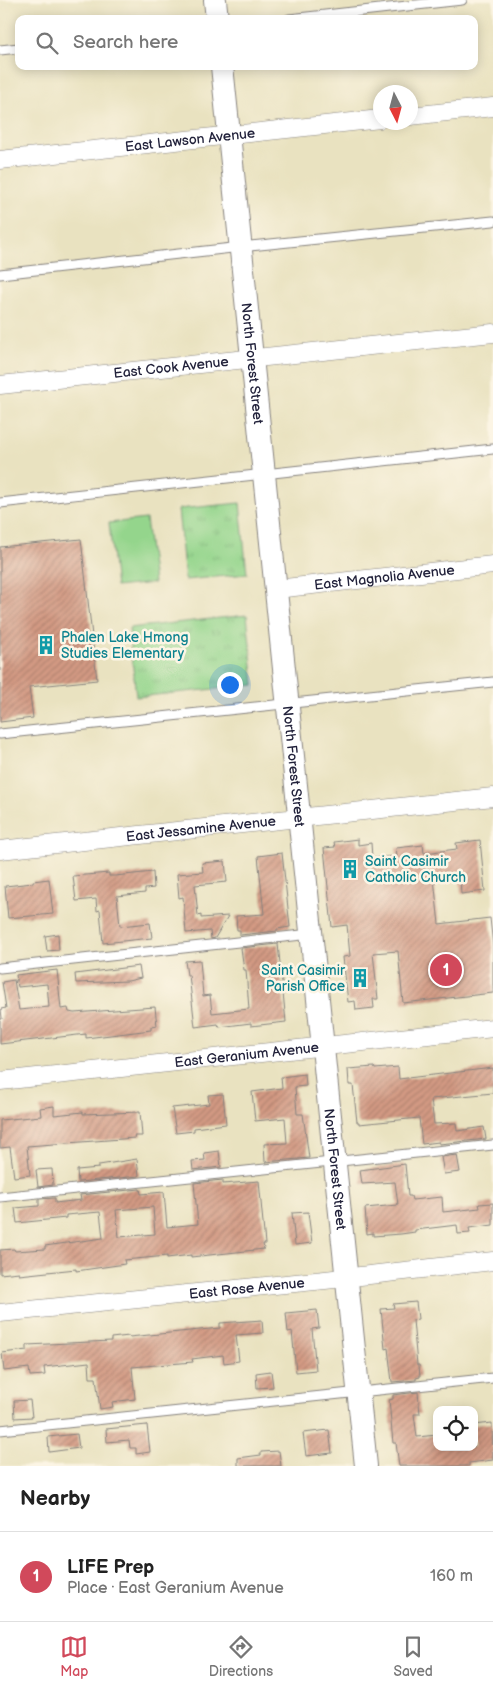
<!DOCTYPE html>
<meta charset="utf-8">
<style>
:root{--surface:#fff;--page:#f6f6f6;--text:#222;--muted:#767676;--line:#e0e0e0;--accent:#d1495b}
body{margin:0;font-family:"Balsamiq Sans",sans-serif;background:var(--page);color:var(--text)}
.controls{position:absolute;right:15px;bottom:15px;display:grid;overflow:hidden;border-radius:10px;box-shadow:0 2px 12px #0003}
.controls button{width:45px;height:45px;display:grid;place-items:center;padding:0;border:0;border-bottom:1px solid var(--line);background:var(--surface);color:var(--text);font:25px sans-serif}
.compass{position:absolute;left:373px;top:85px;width:45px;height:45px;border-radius:50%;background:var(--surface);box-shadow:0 2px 12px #0003;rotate:174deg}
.you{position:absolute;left:229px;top:684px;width:18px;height:18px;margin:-12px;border:4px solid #fff;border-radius:50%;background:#1a73e8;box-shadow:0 0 0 8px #1a73e833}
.badge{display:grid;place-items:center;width:32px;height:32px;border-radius:50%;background:var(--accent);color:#fff;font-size:16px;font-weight:700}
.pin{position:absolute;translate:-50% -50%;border:2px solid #fff;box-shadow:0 1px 5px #0006}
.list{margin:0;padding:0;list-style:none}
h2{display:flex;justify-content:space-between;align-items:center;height:65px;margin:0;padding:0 20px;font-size:21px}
h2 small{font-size:16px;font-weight:400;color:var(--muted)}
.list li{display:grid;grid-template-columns:32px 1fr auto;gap:15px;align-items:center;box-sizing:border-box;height:90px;padding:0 20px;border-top:1px solid var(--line)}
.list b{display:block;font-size:19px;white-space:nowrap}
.list p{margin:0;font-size:16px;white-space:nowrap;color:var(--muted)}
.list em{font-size:16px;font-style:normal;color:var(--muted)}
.icon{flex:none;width:28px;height:28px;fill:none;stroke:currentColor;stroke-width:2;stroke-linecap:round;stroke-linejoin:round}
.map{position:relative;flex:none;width:493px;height:1466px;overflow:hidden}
.search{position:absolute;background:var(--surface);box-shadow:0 2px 12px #0003;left:15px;right:15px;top:15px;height:55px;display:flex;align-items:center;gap:12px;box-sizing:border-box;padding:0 18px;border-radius:10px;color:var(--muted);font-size:19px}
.sheet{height:155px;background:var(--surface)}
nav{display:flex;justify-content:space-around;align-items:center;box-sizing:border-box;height:70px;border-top:1px solid var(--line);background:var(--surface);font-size:14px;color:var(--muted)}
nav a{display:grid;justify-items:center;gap:2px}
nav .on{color:var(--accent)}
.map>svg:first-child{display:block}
</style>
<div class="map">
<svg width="493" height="1466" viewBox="0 0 493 1466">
<defs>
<pattern id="park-tufts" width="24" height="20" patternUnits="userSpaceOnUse" patternTransform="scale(1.25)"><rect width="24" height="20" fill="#94d58c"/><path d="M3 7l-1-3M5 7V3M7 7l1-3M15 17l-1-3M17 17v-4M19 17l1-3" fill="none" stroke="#7fb77a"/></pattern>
<pattern id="building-hatch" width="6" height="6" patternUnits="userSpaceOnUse" patternTransform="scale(1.25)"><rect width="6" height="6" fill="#d39a83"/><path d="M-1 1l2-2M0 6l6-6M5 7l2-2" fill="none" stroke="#ab7d6c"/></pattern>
</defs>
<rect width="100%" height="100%" fill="#fcf5e5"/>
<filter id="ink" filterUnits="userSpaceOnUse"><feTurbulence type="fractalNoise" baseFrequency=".02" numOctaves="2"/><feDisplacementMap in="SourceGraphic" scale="10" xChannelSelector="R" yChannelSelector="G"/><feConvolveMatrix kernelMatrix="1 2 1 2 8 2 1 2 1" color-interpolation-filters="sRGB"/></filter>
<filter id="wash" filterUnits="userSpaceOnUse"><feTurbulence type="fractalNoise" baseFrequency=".0096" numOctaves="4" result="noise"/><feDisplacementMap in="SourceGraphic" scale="20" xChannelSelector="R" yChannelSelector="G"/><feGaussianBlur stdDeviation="1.12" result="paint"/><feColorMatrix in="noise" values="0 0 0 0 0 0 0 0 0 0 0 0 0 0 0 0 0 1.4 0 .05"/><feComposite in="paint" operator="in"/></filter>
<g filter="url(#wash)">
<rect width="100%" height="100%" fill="#e9e2c0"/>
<path fill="#94d58c" stroke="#5b7c64" d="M146,519L154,583L116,587L109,523Z"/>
<g fill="url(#park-tufts)" stroke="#5b7c64">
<path d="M240,503L247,574L185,580L178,509Z"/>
<path d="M247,615L254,685L136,697L129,628Z"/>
</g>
<g id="blocks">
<g fill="url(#building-hatch)" fill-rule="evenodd">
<path d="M81,539L97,680L29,687L33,718L0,722V547Z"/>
<path d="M358,839V845L371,843L372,858L397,856L396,848L423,845L424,853L457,849L456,843L480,840L485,891L461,894L460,877L434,879L439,924L490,918L493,946V993L403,1003L398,951L373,953L378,999H373L374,1008L356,1010L355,1001L348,1002L343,957L350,956L347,925L332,927L324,848L335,847L334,842Z"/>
<path d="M282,853L290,927L277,929V931L240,935V930H237L236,916L264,914L258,856Z"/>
<path d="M225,861L227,882L195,885L198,916L201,915V918L228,916L215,938L211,939L210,931L186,933L183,897L179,898L177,874L203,872L202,863Z"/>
<path d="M153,872L154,888L145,889V893L117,896L120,926L150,923L152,938L103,943L100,910L97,911L96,899L76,901L73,876L109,873V876H115Z"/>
<path d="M49,879L53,914L8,918L5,886L33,883V881Z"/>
<path d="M58,934L59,950L47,951L45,936Z"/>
<path d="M278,944L286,1022L251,1026V1023L219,1027L218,1024L195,1027L189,975H187L185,961L200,960L203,996L210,995L212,1013L249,1009L246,970H244L241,948Z"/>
<path d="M139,966L141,978L128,981L76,983L75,974Z"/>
<path d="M57,970L61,1009L68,1008L69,1012L74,1013L155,1007L157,1026L151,1027V1030L86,1038V1034L0,1044V1019H2L1,1009L6,1008L2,982L14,980L19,1010L49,1007L47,984L18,987L16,975Z"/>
<path d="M374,1067L375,1069L398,1067L399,1079L493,1068V1093L431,1099L434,1124L456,1123L457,1131L484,1127L486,1139L439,1144V1142L422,1144L419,1118L359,1124V1122H357L353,1085H349L348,1069Z"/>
<path d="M305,1074L306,1086L295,1087L297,1114H303L309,1158L265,1162L264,1144L287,1143L285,1118L255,1121L252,1092L282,1088L281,1077Z"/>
<path d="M223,1094L226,1124L194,1128V1131L176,1133L172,1108L209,1104L208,1095Z"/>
<path d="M54,1106V1115L83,1112V1114L140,1112L142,1136H134L135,1138L27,1146L30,1175L14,1177L10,1147L0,1148V1120L41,1116L40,1108Z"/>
<path d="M219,1151L221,1167L193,1170L192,1161L205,1160L204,1153Z"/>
<path d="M457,1155L460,1172L444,1174L441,1157Z"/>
<path d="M137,1159L139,1176L78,1182L77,1170L99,1168V1165Z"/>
<path d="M405,1164L408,1196H411L412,1200L442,1197L443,1212L480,1208L479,1204L493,1203V1225L469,1228L470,1233L458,1234L457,1225L415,1230V1232L401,1234L373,1236V1233L367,1234L365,1208L398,1205L395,1182L362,1184L360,1170Z"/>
<path d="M52,1169L53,1185L38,1187L36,1170Z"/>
<path d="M223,1180V1184L259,1181L265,1244H263L264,1249L191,1257V1255L167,1258V1256L124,1260L125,1264L76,1271V1269L19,1275V1272L0,1274V1250L14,1249L15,1251L45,1249V1246L103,1238L100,1212L66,1215V1218L17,1223L15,1208L39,1206V1199L55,1198V1203L81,1200L80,1195L140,1189L141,1194L164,1192L167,1227L198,1224L194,1183ZM153,1207L155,1234L119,1237L116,1210Z"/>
<path d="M308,1212L312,1243L295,1245L292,1213Z"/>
<path d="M416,1302L418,1319L413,1320L417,1365H419L420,1377L416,1378V1380L392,1382L388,1348L385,1349L381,1309L394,1308L393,1304Z"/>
<path d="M317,1310L319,1328L312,1329L316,1370L296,1372L292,1331L288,1332L286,1313Z"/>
<path d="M262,1320L263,1333L236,1335L239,1361L224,1363L223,1355L192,1359L193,1362L132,1367L135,1399L112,1402L113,1407L100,1409L96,1378H90L89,1362L44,1367L45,1375L30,1376L29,1368L4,1371L2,1353L27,1350V1345L111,1341V1338L129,1336V1337L220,1328V1323Z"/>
<path d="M271,1371L273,1387L257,1388L256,1373Z"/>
<path d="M418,1392L420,1414H414L417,1437L437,1435V1447H474V1425L492,1423L493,1460L469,1463V1466H399L396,1443H393L389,1400L393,1399V1395Z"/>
<path d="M30,1400L32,1417L15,1418L14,1401Z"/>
<path d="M147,1425L150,1452L136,1454V1448H130L129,1440L107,1442L106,1429Z"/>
<path d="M329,1430L332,1453L306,1456L303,1433Z"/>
<path d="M77,1434L79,1448L49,1452L48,1437Z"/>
<path d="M279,1451L281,1466H238V1458L261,1455V1452Z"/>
</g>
</g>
</g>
<g filter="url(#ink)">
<use href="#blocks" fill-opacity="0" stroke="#86827e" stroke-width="1"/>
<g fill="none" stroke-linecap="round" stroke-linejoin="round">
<g stroke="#86827e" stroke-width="11">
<g id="service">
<path d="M289,19L462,0"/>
<path d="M0,50L19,48"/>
<path d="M0,274L241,247L493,221"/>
<path d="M0,503L493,449"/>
<path d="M0,734L493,682"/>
<path d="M0,968L311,934"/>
<path d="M0,1197L493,1145"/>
<path d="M0,1430L493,1378"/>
</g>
</g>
<g stroke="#86827e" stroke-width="19">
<g id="minor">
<path d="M410,116L493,107"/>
<path id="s1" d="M0,160L380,119"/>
<path id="s2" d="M0,385L493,333"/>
<path id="s3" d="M276,589L493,565"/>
<path id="s4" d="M0,850L493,797"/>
<path id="s5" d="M0,1081L493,1028"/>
<path id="s6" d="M0,1313L325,1280L493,1261"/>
</g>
</g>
<g stroke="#86827e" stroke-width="24">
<g id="tertiary">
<path d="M215,0L217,19"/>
<path id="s7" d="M222,66L366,1466"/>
</g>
</g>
<use href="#service" stroke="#fff" stroke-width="9"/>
<use href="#minor" stroke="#fff" stroke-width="18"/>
<use href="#tertiary" stroke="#fff" stroke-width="22"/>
</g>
</g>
<defs>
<g id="building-bare" transform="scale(1.5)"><path d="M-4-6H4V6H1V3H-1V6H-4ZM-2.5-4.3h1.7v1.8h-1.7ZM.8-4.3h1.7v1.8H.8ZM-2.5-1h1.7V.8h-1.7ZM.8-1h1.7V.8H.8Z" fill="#0f9aa8" stroke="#fcf5e5" stroke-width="2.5" paint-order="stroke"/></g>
</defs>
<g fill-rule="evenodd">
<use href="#building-bare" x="46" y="645"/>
<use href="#building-bare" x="350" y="869"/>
<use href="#building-bare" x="360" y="978"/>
</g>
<g text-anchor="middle" stroke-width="5" stroke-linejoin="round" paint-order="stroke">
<g font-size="14" fill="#22223b" stroke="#fcf5e5">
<text dy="5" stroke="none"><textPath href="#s1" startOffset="191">East Lawson Avenue</textPath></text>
<text dy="5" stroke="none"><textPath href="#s7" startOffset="299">North Forest Street</textPath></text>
<text dy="5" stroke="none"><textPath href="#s2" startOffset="172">East Cook Avenue</textPath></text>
<text dy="5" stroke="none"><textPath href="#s3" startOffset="109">East Magnolia Avenue</textPath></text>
<text dy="5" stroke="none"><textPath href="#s7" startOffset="704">North Forest Street</textPath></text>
<text dy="5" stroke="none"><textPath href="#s4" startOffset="202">East Jessamine Avenue</textPath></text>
<text dy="5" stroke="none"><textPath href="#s5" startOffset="248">East Geranium Avenue</textPath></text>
<text dy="5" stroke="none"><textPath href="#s7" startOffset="1109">North Forest Street</textPath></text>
<text dy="5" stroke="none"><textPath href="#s6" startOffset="248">East Rose Avenue</textPath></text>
</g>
<g font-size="14" fill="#0d838f" stroke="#fcf5e5" text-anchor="start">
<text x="61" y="642">Phalen Lake Hmong<tspan x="61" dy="16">Studies Elementary</tspan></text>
<text x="365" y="866">Saint Casimir<tspan x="365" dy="16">Catholic Church</tspan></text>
<text x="345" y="975" text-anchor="end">Saint Casimir<tspan x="345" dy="16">Parish Office</tspan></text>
</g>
</g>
</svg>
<div class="controls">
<button><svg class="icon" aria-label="locate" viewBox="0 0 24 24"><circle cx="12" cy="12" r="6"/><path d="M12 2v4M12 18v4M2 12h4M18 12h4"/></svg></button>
</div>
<svg class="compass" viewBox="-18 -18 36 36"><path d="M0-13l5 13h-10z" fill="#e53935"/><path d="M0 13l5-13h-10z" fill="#767676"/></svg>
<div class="you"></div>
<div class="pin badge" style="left:446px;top:970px">1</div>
<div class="search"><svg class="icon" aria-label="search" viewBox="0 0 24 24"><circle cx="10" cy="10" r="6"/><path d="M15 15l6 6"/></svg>Search here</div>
</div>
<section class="sheet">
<h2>Nearby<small></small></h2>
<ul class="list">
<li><span class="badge">1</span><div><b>LIFE Prep</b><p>Place · East Geranium Avenue</p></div><em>160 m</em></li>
</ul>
</section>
<nav>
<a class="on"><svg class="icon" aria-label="map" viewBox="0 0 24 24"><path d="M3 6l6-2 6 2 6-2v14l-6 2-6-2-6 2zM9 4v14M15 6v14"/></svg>Map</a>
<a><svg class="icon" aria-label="directions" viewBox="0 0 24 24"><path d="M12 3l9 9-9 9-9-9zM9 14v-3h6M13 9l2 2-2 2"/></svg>Directions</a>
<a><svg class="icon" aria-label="saved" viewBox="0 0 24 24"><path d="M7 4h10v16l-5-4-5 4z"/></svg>Saved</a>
</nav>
